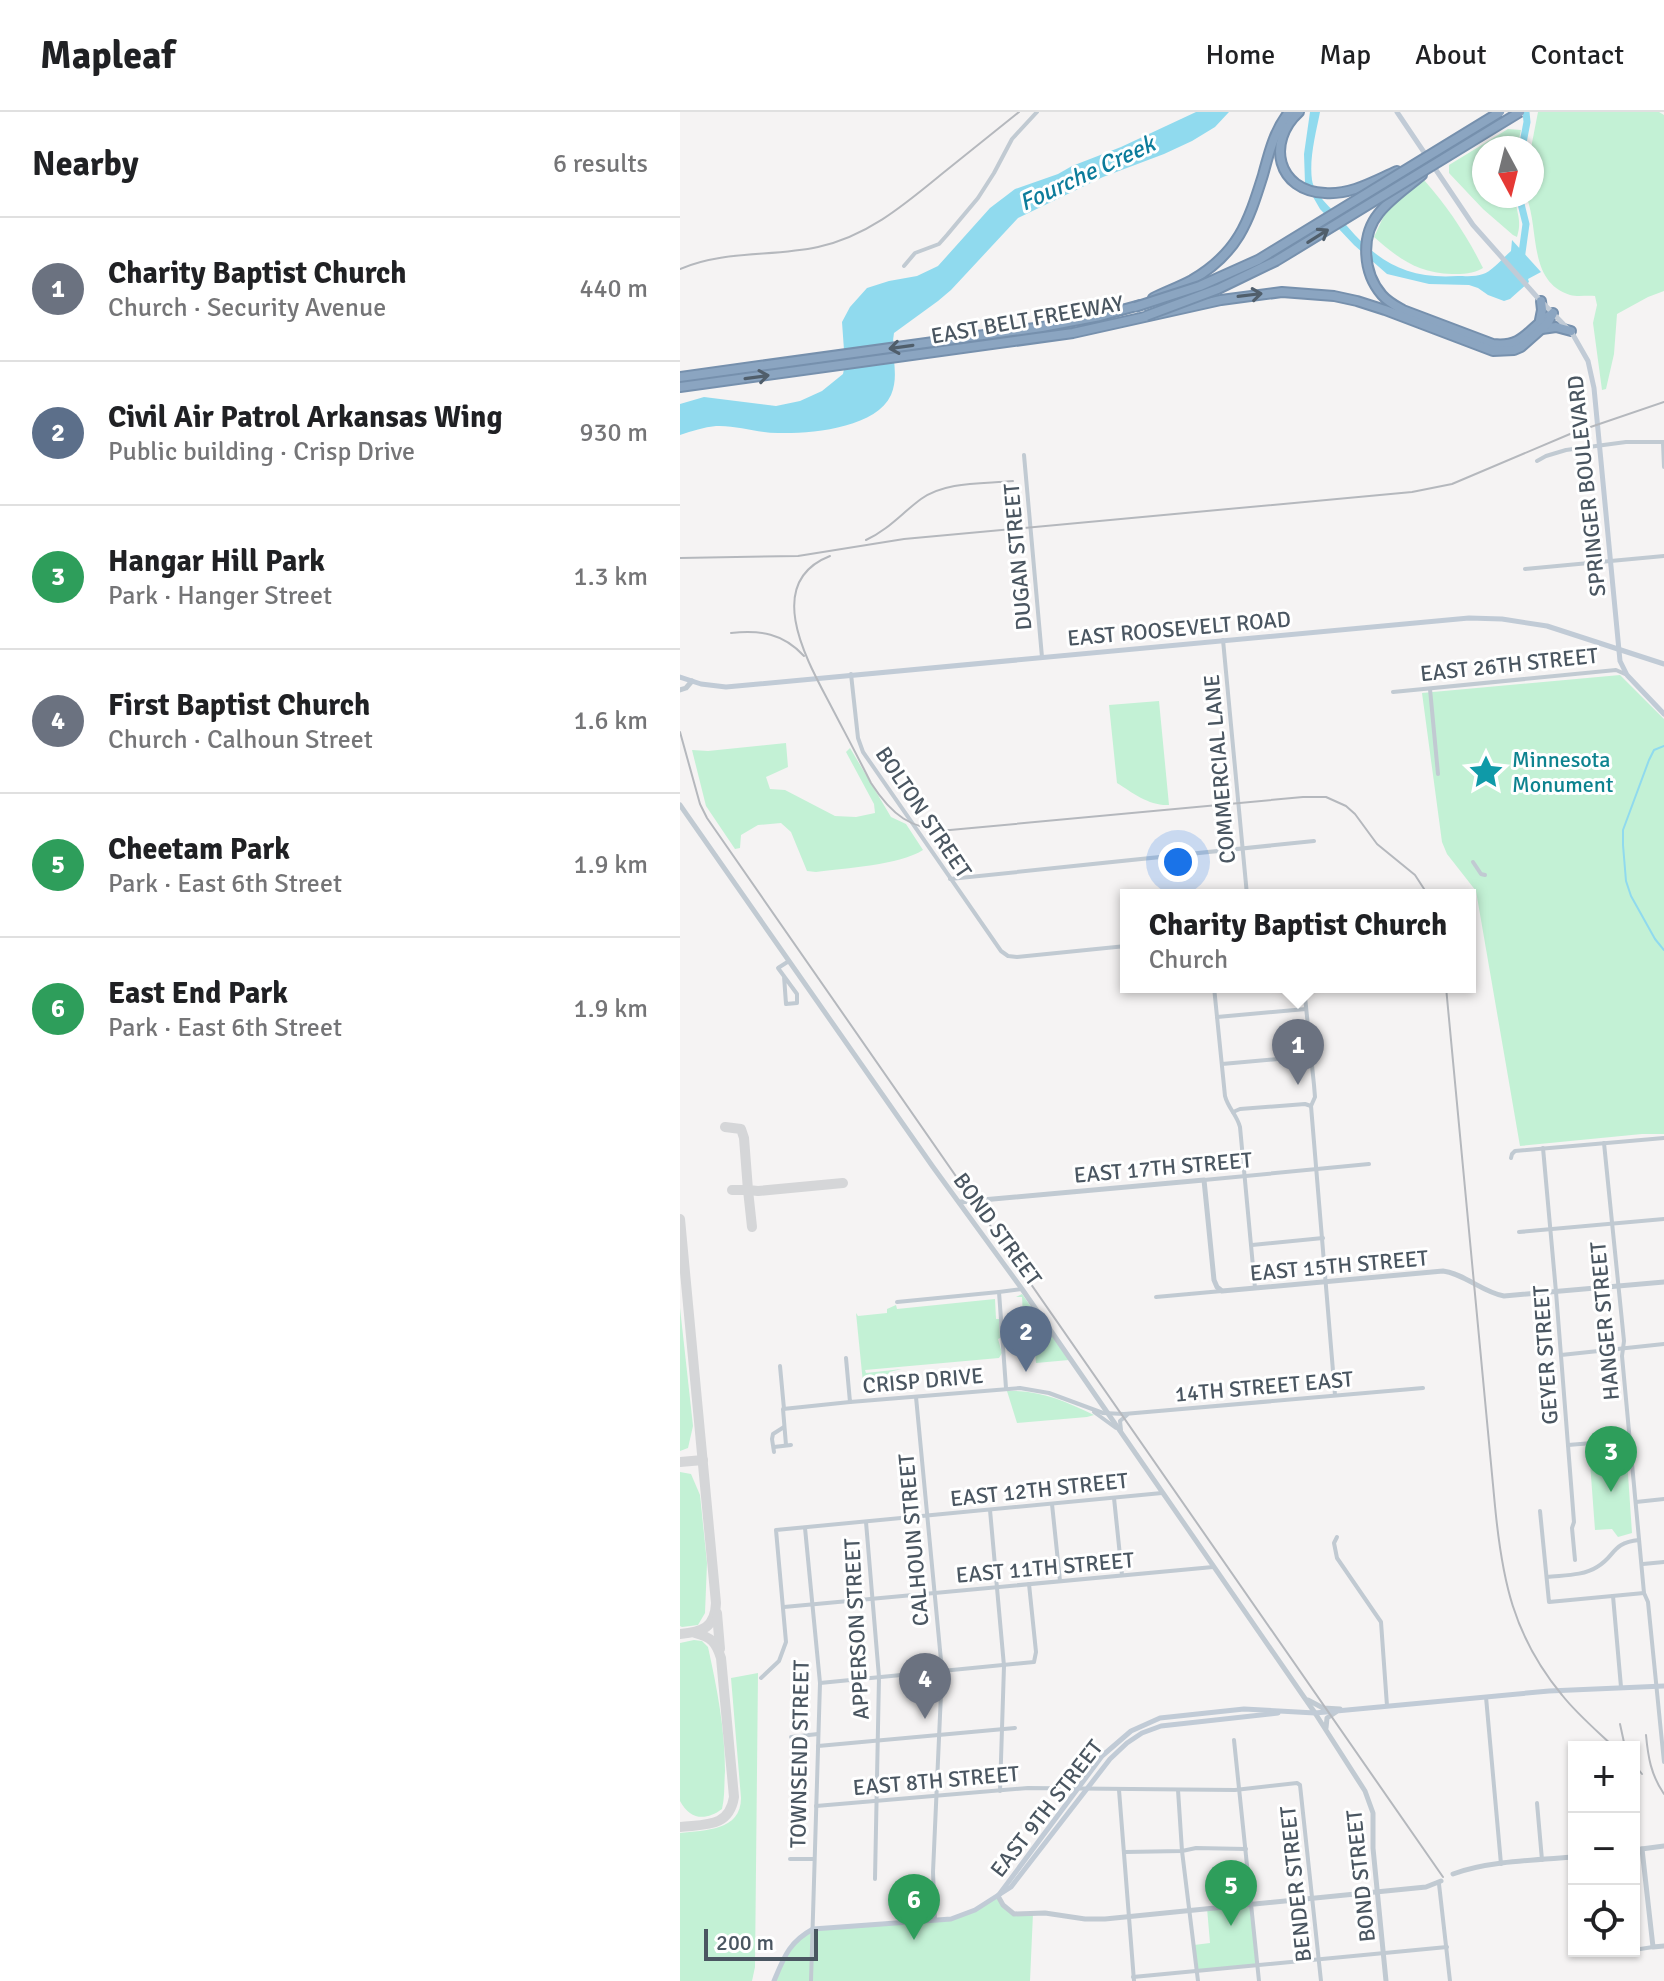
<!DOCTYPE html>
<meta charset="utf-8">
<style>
:root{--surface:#fff;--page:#f6f6f6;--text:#202124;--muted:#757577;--line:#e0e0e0;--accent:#111827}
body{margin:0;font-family:Signika,sans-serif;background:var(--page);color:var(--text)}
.controls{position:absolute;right:24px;bottom:24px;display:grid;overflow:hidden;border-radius:0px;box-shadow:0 2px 6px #0004}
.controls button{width:72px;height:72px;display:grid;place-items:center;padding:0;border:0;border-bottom:2px solid var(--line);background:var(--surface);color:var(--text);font:40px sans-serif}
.compass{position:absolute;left:792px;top:24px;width:72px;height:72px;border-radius:50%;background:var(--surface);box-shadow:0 2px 6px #0004;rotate:173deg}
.scale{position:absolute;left:24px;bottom:20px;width:114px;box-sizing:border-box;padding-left:8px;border:4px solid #4a5661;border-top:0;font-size:22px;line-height:28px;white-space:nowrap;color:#4a5661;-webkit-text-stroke:6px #fff;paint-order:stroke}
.you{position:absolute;left:498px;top:750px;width:28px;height:28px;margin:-20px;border:6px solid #fff;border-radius:50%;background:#1a73e8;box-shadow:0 0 0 12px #1a73e833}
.badge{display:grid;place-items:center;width:52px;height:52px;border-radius:50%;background:var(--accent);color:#fff;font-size:26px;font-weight:700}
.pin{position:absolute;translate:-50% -66px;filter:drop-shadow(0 2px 4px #0008)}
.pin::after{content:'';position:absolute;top:42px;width:28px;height:24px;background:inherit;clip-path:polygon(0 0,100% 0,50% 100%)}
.popup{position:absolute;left:440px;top:777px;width:356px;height:104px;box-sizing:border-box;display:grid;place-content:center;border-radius:0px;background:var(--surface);filter:drop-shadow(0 2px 6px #0005);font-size:26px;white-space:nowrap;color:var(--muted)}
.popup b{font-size:30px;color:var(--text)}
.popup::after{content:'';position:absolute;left:50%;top:100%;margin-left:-16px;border:16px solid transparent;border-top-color:var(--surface)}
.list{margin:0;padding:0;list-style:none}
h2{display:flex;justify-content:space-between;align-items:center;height:104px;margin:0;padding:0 32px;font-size:34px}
h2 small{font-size:26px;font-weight:400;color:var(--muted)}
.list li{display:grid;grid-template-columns:52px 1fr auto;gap:24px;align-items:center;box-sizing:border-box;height:144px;padding:0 32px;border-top:2px solid var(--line)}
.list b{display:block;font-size:30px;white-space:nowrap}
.list p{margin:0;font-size:26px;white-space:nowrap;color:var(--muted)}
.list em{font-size:26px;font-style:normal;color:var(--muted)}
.icon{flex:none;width:44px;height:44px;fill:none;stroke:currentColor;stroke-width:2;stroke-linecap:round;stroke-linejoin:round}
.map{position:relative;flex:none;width:984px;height:1869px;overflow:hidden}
header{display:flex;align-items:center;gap:48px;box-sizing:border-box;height:112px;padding:0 40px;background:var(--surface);border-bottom:2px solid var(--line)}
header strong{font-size:38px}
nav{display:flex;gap:44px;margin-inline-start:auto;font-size:28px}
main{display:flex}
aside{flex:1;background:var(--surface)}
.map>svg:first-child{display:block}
</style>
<header>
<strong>Mapleaf</strong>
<nav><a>Home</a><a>Map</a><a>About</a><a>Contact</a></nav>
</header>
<main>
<aside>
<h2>Nearby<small>6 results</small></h2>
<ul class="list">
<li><span class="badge" style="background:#6b7280">1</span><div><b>Charity Baptist Church</b><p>Church · Security Avenue</p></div><em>440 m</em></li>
<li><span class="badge" style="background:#5c6f8a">2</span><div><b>Civil Air Patrol Arkansas Wing</b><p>Public building · Crisp Drive</p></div><em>930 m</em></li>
<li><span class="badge" style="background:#2e9e5b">3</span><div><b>Hangar Hill Park</b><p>Park · Hanger Street</p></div><em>1.3 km</em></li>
<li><span class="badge" style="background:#6b7280">4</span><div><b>First Baptist Church</b><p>Church · Calhoun Street</p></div><em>1.6 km</em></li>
<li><span class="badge" style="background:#2e9e5b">5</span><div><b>Cheetam Park</b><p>Park · East 6th Street</p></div><em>1.9 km</em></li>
<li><span class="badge" style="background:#2e9e5b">6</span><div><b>East End Park</b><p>Park · East 6th Street</p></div><em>1.9 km</em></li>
</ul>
</aside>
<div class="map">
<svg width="984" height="1869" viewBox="0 0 984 1869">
<rect width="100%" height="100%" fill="#f5f3f3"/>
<g fill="#c3f1d5">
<path d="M858,0H979L984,3V179L968,185L937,202L934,242L926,277L922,278L913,211L917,193L915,184C907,183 898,185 890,183C847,169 860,117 846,84H852L851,36Z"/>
<path d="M828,17L841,18L837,36H804V84H836C835,100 843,107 837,125L833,123L803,97L769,61V53Z"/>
<path d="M744,68C768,95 787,124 803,156C793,162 783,162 772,162C738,161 719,147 694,125L707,97L725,81Z"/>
<path d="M940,563L984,607V1022H962L840,1034L796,779L767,742L762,730L742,581Z"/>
<path d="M479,589L489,693C469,694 453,681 437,671L429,593Z"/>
<path d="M106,631L108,655L86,665L90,677L105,678L155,704L176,705L195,701L194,692L166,640L170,636L211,705L226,712L243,738C220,753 165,756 136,760L127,759L111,720L101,711L78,713L61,723L60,736L55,737L26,694L12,638L28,639Z"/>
<path d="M342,1182L389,1248L356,1251L353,1214C341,1209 343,1197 342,1185H336Z"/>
<path d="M315,1187L316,1207H319L320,1226L318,1227L322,1241L319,1246L185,1258L186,1261L222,1257L209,1260L210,1262H222L187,1265L188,1281H184L176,1201L178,1204L207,1201V1197L216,1193L217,1197Z"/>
<path d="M0,1196L13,1314L8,1336L0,1339Z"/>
<path d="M327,1279C361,1278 384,1289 414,1303L407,1305L337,1311Z"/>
<path d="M946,1333L952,1421L938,1425L932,1417L915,1418L909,1337Z"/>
<path d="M0,1360L11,1362L20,1383L27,1451L25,1501L18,1513L2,1515L0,1514Z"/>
<path d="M14,1528L22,1529L28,1535C37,1576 45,1617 45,1659C44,1672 45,1684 42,1697C26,1709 10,1708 0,1689V1531Z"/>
<path d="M78,1561L75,1855L72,1869H0V1721C25,1718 61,1719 61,1686L51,1566Z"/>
<path d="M318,1784L334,1802L353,1801L350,1869H94L110,1834L133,1817L255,1808L281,1804Z"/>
<path d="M570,1792L577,1854L517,1860L514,1833L530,1831L527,1796Z"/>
</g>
<g fill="#90daee">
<path d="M516,0H549L535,15L512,29L484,42L423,65L338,106L271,178L258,189L214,221C210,242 220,262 211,283C196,316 131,322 98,321C77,321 57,313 36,314C24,315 12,319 0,323V292L24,285L96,294L120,289L142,279L163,262L165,252L162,210L170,195L187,176L209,169L237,164L258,154L310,96L335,77L378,62L392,54L441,35Z"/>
<path d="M630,0H640C636,21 629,46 632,68C634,82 652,97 661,107C694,147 724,168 778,164C785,164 796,165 803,162C811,160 824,145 831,139L832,128L861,160L848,167L849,170L830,187L824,189L808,183L798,176L789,173L749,172L707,162L674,133L640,97L625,71L624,42Z"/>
</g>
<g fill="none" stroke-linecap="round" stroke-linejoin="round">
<path stroke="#90daee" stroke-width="2" d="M984,634L974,638L969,648L943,718V733L946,769L951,784L975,827L984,838"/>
<g stroke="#90daee" stroke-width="7">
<path d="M842,36L847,10L846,0"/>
<path d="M839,84L846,112L841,148"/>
</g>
<g stroke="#d5d6d8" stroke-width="10">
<path d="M45,1015L61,1017L64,1026L68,1078L78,1079L163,1071"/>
<path d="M52,1078H68L72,1115"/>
<path d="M0,1107L36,1491C35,1516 22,1520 0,1522"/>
<path d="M0,1350L23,1348"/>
<path d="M37,1501L40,1537"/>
<path d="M0,1715C25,1712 49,1716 54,1685L41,1546C36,1530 31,1525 15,1521"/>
</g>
<g stroke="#7690ad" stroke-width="12">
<g id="motorway">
<path d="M619,0C586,30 597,79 645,81C671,83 694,69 717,59"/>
<path d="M742,63C728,75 711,86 699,101C680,124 683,161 702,183C708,190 716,194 723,198L813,232C845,236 849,214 872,202"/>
<path d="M473,186C485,180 499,175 512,168C558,141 568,111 583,63C589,41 594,19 609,0"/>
<path d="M860,208L862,198L861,189"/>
<path d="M862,217L876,215L891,219"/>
<path d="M0,265L362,215L420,204L460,193"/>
<path d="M0,275L393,221L541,188L602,180L654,184L677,189L705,198L813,239L834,238L841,235L867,212L873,201"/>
</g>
</g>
<g stroke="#c1cad2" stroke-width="4">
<path d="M224,154L235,141L259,132L267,123L298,86L314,61L332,27L357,0"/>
<path d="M983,331L984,355"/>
<path d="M344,343L362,545"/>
<path d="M857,349L866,344L886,338L946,330H984"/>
<path d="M845,457L984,444"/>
<path d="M543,528L567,783"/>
<path d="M171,562L178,626L183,640L321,839L328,844L337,845L446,834"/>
<path d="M750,577L758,662"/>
<path d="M713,580L936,558L945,562"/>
<path d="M793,750L801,762L805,763"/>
<path d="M270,767L634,729"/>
<path d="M104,864L106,892L117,891V882L98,856L109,849"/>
<path d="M534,875L545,984C548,996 557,1003 560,1015L575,1176"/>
<path d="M624,875L634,973L635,985L631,994L655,1283"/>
<path d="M537,905L626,897"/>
<path d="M542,952L631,944"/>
<path d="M553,1000L560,997L625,992L631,994"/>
<path d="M924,1031L944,1229L942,1244L964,1481L968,1490L984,1650"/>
<path d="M863,1036L876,1180L894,1410L892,1416L895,1448"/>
<path d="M831,1046L832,1042L835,1039L984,1026"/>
<path d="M524,1068L689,1052"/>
<path d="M839,1120L984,1107"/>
<path d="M572,1133L643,1126"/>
<path d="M319,1180L342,1177"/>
<path d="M476,1185L542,1179"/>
<path d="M217,1190L319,1180L326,1276"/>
<path d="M881,1243L984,1232"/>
<path d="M166,1246L170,1290L340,1276L369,1281L423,1301L444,1302L743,1276"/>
<path d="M100,1254L104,1297"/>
<path d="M236,1285L262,1559L253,1760L255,1808"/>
<path d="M414,1300L436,1316"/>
<path d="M441,1318L440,1309L447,1303"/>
<path d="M106,1333L103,1297L170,1290"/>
<path d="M888,1333L949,1328"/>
<path d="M94,1335L111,1333"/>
<path d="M94,1340L92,1327L93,1322L104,1315"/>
<path d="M434,1386L442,1463"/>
<path d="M956,1390L984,1387"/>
<path d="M372,1392L380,1469"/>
<path d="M310,1398L324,1554L320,1679"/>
<path d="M860,1399L869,1490L964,1481"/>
<path d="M186,1410L199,1565L195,1767"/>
<path d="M125,1416L140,1571L131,1869"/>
<path d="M657,1425L654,1431L657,1446L701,1510L707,1594"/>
<path d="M963,1452L984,1450"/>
<path d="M867,1465C883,1463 903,1464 917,1455C936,1444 931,1431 959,1428"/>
<path d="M933,1484L941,1575"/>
<path d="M104,1495L533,1455"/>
<path d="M81,1566L99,1549L106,1530L96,1418L482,1381"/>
<path d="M140,1571L354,1550L356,1540L349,1472"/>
<path d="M806,1585L821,1752"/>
<path d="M111,1625L138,1622"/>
<path d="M554,1628L579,1869"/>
<path d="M138,1634L335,1616"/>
<path d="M439,1678L454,1869"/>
<path d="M498,1678L502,1739L518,1869"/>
<path d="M857,1691L862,1748"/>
<path d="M136,1694L348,1676L555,1678L617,1671L620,1673L641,1869"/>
<path d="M445,1740L502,1739L516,1736L566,1737"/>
<path d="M110,1747H134"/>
<path d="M759,1772L770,1869"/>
<path d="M954,1838L973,1835"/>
<path d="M921,1842L943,1839"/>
<path d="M453,1865L767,1835"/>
</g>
<g stroke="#c1cad2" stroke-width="5">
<path d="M0,578L6,576L12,569"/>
<path d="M0,693L253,1055L342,1177L635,1601L685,1679L693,1701V1736L706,1869"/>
<path d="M280,1090L524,1068L534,1168L537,1175L542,1179L763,1159C785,1162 802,1180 824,1184L984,1170"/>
<path d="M628,1588L643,1596L660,1597"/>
<path d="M646,1616L647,1606L656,1600"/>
<path d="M962,1737L973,1835L984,1834"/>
<path d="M954,1738L984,1734"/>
<path d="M773,1762C808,1749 856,1748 894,1745"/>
<path d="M318,1784L323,1793L334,1802L365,1801L405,1807H425L746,1775L761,1769"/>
</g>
<g stroke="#c1cbd6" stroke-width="5">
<path d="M717,0L793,113L857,185L892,221L908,249L914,276L940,549L947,563L984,602"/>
<path d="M0,565L21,572L46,575L789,506L822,507L867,514L984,552"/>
<path d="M318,1784L422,1644L451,1619L480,1606L564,1597L635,1601L869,1579L984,1574"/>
<path d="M94,1869C104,1845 109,1830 133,1817L271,1807L295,1798L331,1775L430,1647L447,1631L462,1621L481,1614L598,1601"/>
</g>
<use href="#motorway" stroke="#8ba5c1" stroke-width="8"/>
<g stroke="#b5b8bd" stroke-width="2">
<path d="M0,157C44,138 92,145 138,135C188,124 224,93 263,61C288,41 313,21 339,0"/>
<path d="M186,428C208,418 222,401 241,387C266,369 304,372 333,369"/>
<path d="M150,444C81,471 129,552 151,594C164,619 178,645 191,671C211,702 231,719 270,718L623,685H646L666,694L675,702L697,732L735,763L748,783"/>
<path d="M0,446L118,444L224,427L732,380L772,372L890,322L984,290"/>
<path d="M51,521C80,518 103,521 124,544"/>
<path d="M0,620L20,692L27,706L763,1765"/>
<path d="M766,875L815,1394C822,1467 833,1524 882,1583C897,1602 916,1618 934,1635"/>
<path d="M940,1612L945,1635"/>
<path d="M966,1623C968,1645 971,1663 984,1682"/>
<path d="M954,1652L962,1662"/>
</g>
<g stroke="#7690ad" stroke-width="12" stroke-linecap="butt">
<g id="motorway-bridge">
<path d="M455,195L520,174L578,148L820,0"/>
<path d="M466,204L538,177L596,149L840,0"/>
</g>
</g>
<use href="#motorway-bridge" stroke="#8ba5c1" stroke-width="8"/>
</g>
<defs><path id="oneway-shaft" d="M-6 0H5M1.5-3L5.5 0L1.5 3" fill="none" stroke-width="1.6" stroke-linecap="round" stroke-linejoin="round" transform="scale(2)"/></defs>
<g stroke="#505e6b">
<use href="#oneway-shaft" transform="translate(638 124) rotate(-32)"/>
<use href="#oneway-shaft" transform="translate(570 183) rotate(-7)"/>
<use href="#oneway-shaft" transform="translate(221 235) rotate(172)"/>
<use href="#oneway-shaft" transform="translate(77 265) rotate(-8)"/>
</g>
<defs>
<g id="sight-bare" transform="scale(2.76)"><path d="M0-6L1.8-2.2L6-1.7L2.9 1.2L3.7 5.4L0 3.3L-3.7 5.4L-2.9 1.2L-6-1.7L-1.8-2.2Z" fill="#0f9aa8" stroke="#fff" stroke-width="2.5" paint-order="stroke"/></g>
</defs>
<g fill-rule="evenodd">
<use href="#sight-bare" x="806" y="660"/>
</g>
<g text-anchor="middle" stroke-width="6" stroke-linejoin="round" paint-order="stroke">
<g font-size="22" fill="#4a5661" stroke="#fff">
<text transform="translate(347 207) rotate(-10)" y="8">EAST BELT FREEWAY</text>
<text transform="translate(906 374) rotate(-96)" y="8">SPRINGER BOULEVARD</text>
<text transform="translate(337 445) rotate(-95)" y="8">DUGAN STREET</text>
<text transform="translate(499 516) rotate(-5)" y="8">EAST ROOSEVELT ROAD</text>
<text transform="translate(829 552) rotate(-6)" y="8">EAST 26TH STREET</text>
<text transform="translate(539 657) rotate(-95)" y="8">COMMERCIAL LANE</text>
<text transform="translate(244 700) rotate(56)" y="8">BOLTON STREET</text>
<text transform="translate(483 1055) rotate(-5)" y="8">EAST 17TH STREET</text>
<text transform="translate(318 1117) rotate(54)" y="8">BOND STREET</text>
<text transform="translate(659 1153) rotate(-5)" y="8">EAST 15TH STREET</text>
<text transform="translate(924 1209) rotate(-95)" y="8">HANGER STREET</text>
<text transform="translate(865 1243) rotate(-94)" y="8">GEYER STREET</text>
<text transform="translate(243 1268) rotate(-5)" y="8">CRISP DRIVE</text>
<text transform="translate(584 1274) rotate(-5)" y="8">14TH STREET EAST</text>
<text transform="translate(359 1377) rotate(-6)" y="8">EAST 12TH STREET</text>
<text transform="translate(233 1428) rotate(-95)" y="8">CALHOUN STREET</text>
<text transform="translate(365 1455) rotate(-5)" y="8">EAST 11TH STREET</text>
<text transform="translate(176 1517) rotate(-93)" y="8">APPERSON STREET</text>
<text transform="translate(119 1642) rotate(-89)" y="8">TOWNSEND STREET</text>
<text transform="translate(256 1668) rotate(-5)" y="8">EAST 8TH STREET</text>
<text transform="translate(366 1696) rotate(-52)" y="8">EAST 9TH STREET</text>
<text transform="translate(680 1764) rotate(-96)" y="8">BOND STREET</text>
<text transform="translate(615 1772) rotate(-96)" y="8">BENDER STREET</text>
</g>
<g font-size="22" fill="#0d838f" stroke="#fff" text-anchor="start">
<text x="832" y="655">Minnesota<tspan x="832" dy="25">Monument</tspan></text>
</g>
<g font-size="24" font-style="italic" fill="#0c7c9b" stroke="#fff">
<text transform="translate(407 61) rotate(-25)" y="8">Fourche Creek</text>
</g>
</g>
</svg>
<div class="controls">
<button>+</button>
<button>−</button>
<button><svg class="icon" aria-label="locate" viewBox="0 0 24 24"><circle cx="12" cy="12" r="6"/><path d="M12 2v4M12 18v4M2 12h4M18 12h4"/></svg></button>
</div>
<svg class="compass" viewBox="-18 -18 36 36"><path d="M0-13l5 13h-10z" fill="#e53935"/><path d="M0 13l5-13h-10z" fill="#757577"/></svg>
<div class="scale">200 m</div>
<div class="you"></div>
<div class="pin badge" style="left:618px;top:973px;background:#6b7280">1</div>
<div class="popup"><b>Charity Baptist Church</b>Church</div>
<div class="pin badge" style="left:346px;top:1260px;background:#5c6f8a">2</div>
<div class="pin badge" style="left:931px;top:1380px;background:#2e9e5b">3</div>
<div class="pin badge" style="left:245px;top:1607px;background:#6b7280">4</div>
<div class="pin badge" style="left:551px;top:1814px;background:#2e9e5b">5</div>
<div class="pin badge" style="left:234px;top:1828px;background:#2e9e5b">6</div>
</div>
</main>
